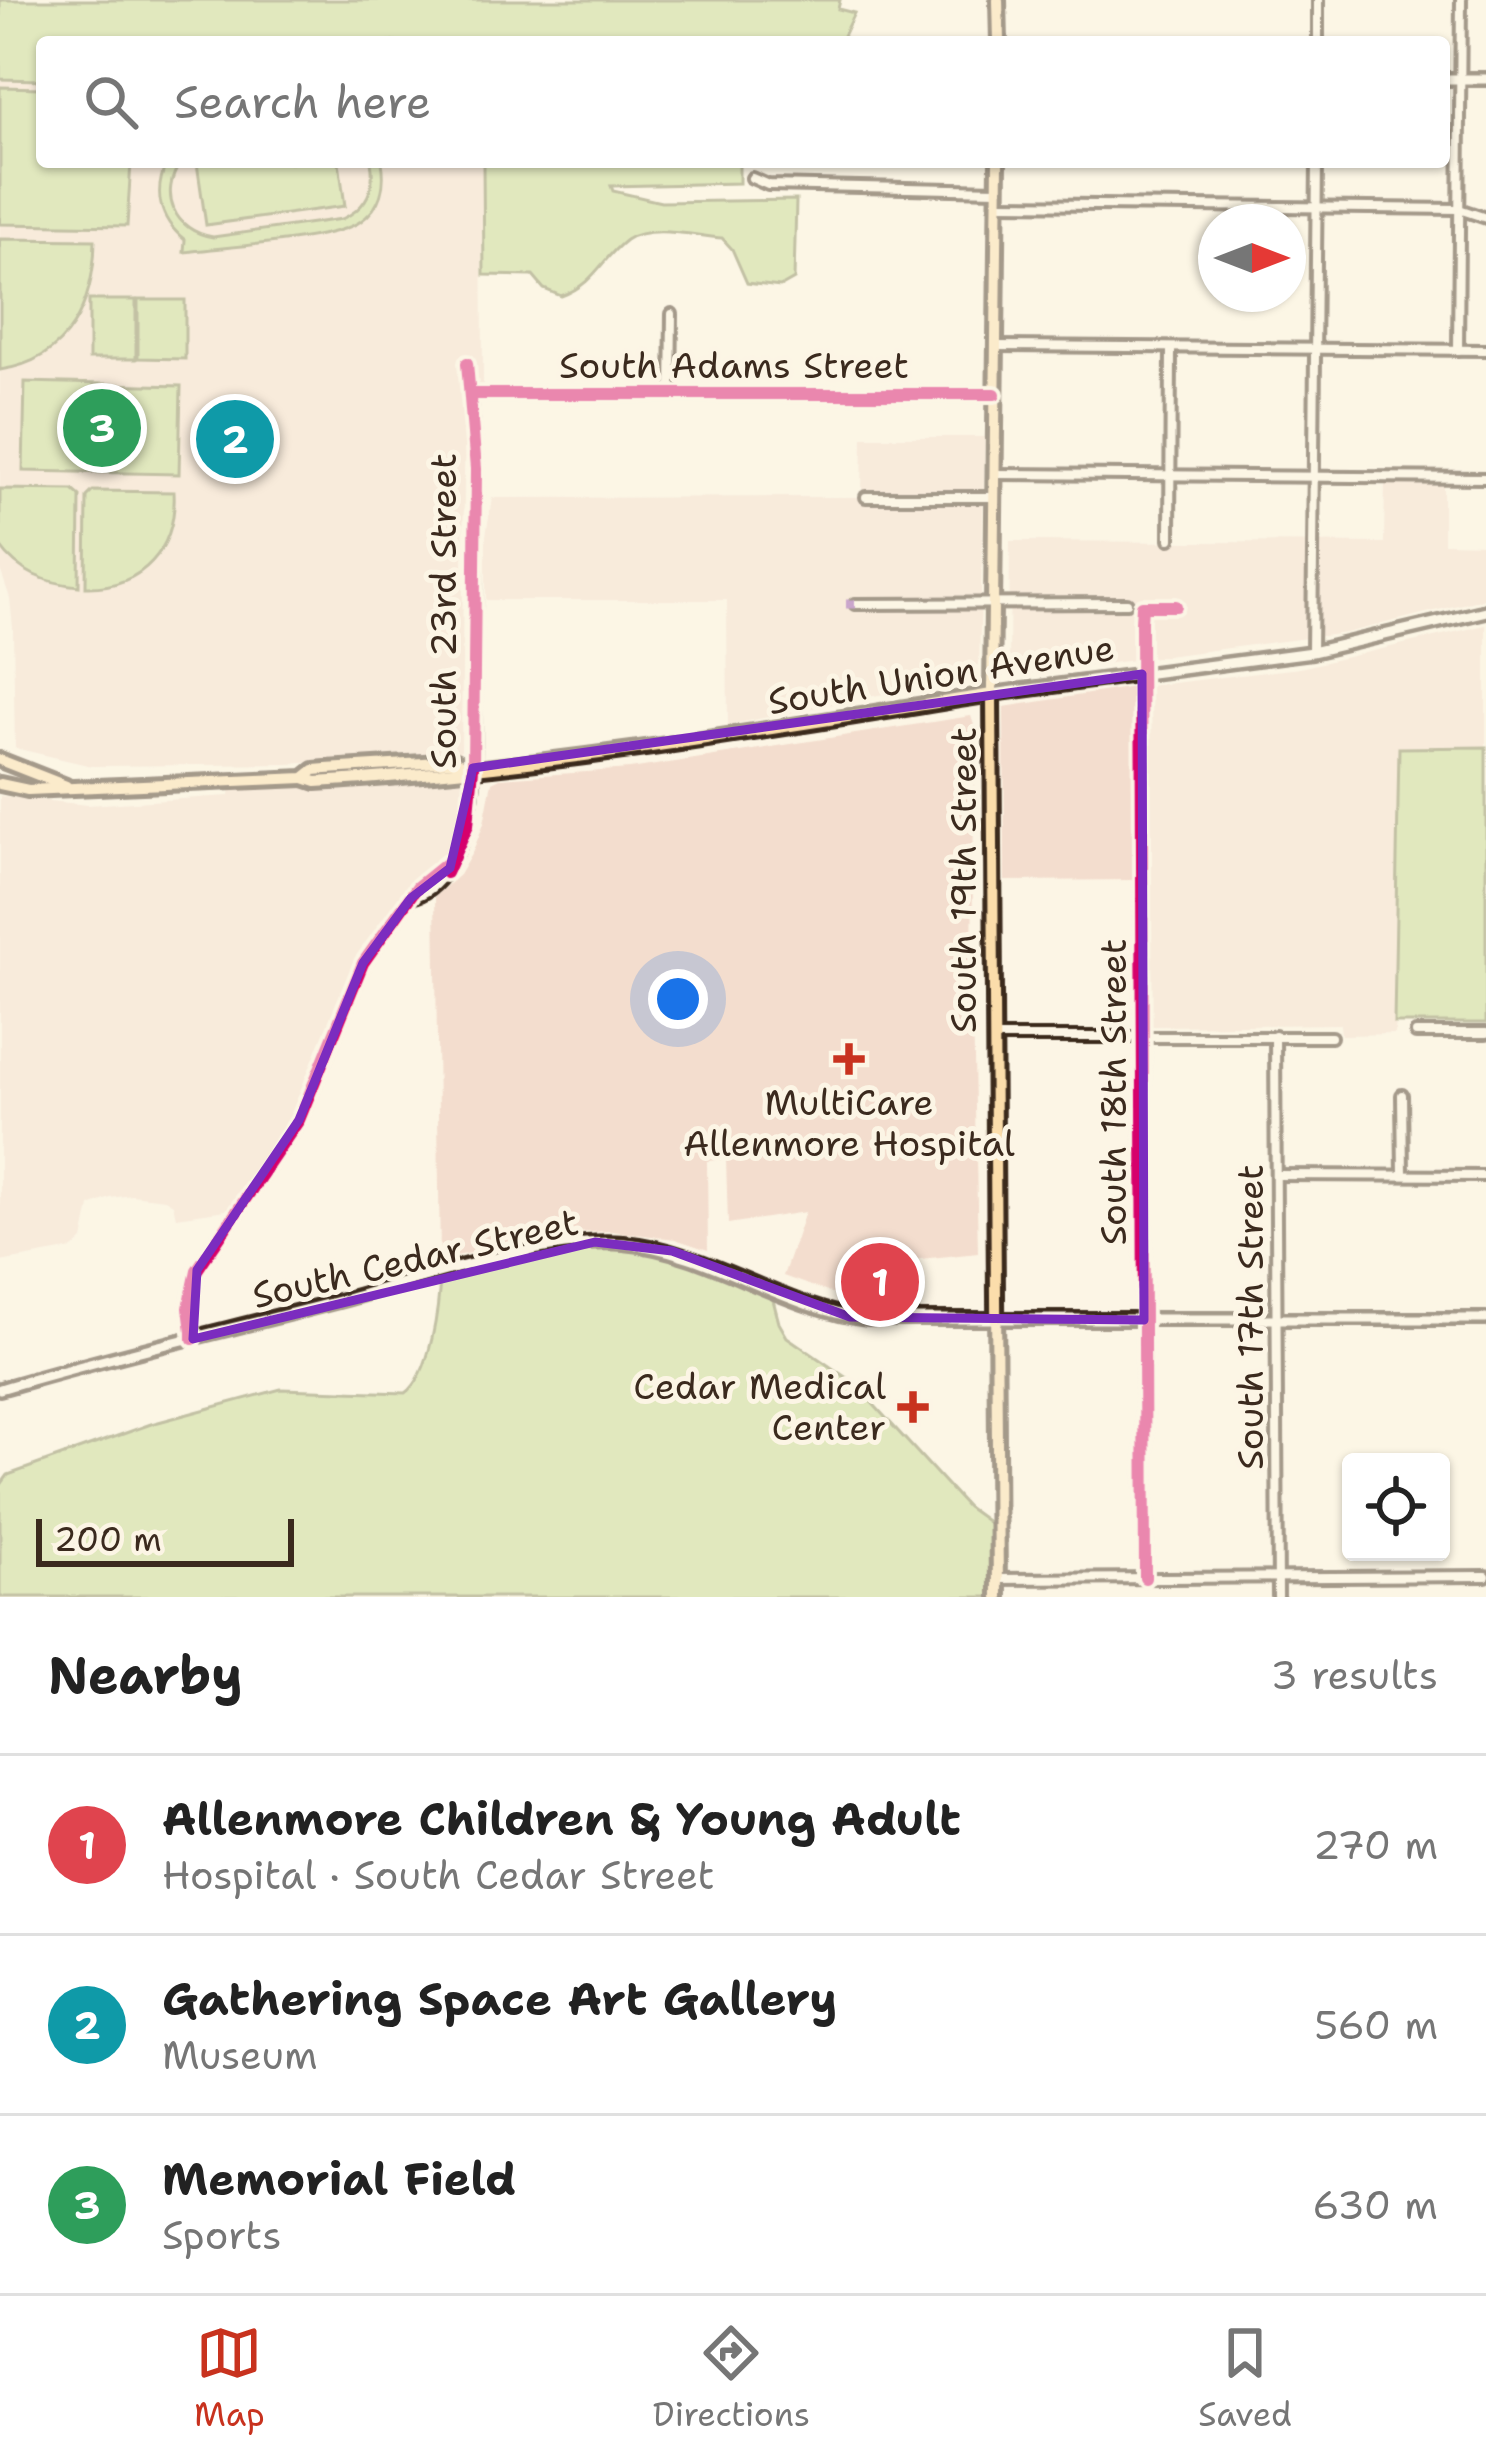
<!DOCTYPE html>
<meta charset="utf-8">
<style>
:root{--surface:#fff;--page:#f2f2f2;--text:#222;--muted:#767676;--line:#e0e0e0;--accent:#c8321e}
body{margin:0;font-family:"Shantell Sans",sans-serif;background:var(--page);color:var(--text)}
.controls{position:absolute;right:36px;bottom:36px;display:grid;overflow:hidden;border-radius:12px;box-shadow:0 3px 9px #0004}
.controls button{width:108px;height:108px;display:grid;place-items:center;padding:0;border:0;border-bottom:3px solid var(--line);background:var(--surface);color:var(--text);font:60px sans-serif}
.compass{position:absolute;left:1198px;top:204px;width:108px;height:108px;border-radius:50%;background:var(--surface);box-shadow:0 3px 9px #0004;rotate:90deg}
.scale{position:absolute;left:36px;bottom:30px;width:258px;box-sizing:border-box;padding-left:12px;border:6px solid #3b2a1e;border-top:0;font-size:33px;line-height:42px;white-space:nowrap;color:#3b2a1e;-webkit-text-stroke:9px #fcf5e5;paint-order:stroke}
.you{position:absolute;left:678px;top:999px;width:42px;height:42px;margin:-30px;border:9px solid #fff;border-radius:50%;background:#1a73e8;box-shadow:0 0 0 18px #1a73e833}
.badge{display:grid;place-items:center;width:78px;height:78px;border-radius:50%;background:var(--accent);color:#fff;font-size:39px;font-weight:700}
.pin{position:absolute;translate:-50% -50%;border:6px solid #fff;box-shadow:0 3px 12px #0006}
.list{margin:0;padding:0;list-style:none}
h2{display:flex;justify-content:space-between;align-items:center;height:156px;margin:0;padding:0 48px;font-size:51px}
h2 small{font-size:39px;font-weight:400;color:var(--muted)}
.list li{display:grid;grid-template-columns:78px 1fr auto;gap:36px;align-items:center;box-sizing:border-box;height:180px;padding:0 48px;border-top:3px solid var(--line)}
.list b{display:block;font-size:45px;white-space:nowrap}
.list p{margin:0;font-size:39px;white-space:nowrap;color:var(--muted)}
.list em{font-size:39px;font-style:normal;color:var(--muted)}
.icon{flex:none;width:66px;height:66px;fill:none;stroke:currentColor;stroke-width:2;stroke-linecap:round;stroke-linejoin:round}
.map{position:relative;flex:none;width:1486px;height:1597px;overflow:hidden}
.search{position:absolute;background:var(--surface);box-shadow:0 3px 9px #0004;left:36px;right:36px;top:36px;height:132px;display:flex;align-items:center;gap:30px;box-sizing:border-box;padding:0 42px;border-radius:12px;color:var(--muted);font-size:45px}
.sheet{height:696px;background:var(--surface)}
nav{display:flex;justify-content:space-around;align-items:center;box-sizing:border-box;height:168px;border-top:3px solid var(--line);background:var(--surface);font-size:33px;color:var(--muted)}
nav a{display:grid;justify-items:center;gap:6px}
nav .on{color:var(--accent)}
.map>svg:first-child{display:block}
</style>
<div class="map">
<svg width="1486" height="1597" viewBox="0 0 1486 1597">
<rect width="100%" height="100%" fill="#fcf5e5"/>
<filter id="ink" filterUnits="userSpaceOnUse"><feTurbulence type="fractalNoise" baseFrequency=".00833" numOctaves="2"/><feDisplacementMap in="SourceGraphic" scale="24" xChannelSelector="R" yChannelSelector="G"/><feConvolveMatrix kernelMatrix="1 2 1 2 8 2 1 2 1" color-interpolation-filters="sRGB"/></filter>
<g filter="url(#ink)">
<g fill="#f3ddce">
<path d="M0,79H42V162H482L483,390L465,391L461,752L288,764L92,766L15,748L13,628L10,598L0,569Z"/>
<path d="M863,437H985L979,664L969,677L728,725L727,600H486V536L492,498L862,497Z"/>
<path d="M1385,483L1443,484V543L1486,544V598L1346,633L1009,676L1010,541L1384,543Z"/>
<path d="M1486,625V747L1400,748L1395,1034L1341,1035L1340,1024L1151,1026L1148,686L1300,668Z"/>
<path d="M1134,687L1136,880L1005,881L1004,707Z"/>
<path d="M971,716L975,728L972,960L978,1253L901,1261L900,1302L836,1295L783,1276L805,1212L728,1224L726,1159L707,1161L708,1250L675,1239L611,1231L575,1233L440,1259L435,896L459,875L473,851L484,823L492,782L500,778L630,769Z"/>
<path d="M473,768L466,838L441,875L394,916L371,949L312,1094L240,1208L176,1217L173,1204L165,1199L132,1195L110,1198L90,1206L83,1240L73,1249L0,1262V796L88,805L230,796L231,784Z"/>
</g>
<g fill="#c1d88f" stroke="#7e8156" stroke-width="3">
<path d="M0,0H840L838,9L854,13L840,42H42V80L0,79Z"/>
<path d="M0,87L42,88V162H131L127,226L0,224Z"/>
<path d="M167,162H181C158,194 174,231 213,237L342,219C366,208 376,189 371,162H382C386,185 381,207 361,221C334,241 222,247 184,252L185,240C159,219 153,192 167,162Z"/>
<path d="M339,162L345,206L206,225L197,163Z"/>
<path d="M483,162H739V183L611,186L613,191L661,202L796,200L794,279L780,287L747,283L732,249L722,238C695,236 649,224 626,240C600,260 596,283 561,296L544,289L533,276L484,275Z"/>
<path d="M0,239L95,240C94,304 69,360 0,370Z"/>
<rect x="89" y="300" width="47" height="59"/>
<path d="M138,300H185V359L138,358Z"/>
<path d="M25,382L181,386L179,474L23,471Z"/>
<path d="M0,489L73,490L80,496L79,586C46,583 19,573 0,546Z"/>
<path d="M93,491L174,492C177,549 142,588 86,587L87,497Z"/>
<path d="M1486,747V1023H1394L1399,748Z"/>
<path d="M595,1242L672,1251L772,1296L779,1323L787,1337L854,1383L967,1507L992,1525L998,1597H0V1486L8,1475L151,1424L281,1389L406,1393C431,1375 439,1305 440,1275L555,1246Z"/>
</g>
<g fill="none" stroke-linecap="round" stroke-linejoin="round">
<g stroke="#3b2a1e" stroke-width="16">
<g id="street">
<path d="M1318,42V0"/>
<path d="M752,178L768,185L998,190"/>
<path d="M998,204L1459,209L1486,218"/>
<path d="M996,346L1486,350"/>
<path d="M1458,350L1461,0"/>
<path d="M472,394H995"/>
<path d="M671,395L672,314"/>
<path d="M995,474L1486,478"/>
<path d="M866,497H994"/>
<path d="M1170,539L1171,349"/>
<path d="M855,604L1127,603"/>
<path d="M1312,652L1317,162"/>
<path d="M411,898C442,892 461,851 468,822C479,775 474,722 475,675C476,571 482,466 467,363"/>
<path d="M1416,1033H1486"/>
<path d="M1275,1036L1278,1597"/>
<path d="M994,1037H1331"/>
<path d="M1402,1095L1403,1175"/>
<path d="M1276,1175L1486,1176"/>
<path d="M193,1338L189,1308L197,1270L299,1120L363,963L417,887L454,857"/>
<path d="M1145,1578L1141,622L1142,606H1176"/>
<path d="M998,1579L1486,1576"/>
</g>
</g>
<g stroke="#3b2a1e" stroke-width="18">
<g id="secondary">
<path d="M1444,79H1486"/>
<path d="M992,694L1312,652L1486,611"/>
<path d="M0,1389C114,1355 231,1329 346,1299C423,1278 547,1236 624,1243C711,1251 782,1309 868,1319H1486"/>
</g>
</g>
<g stroke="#3b2a1e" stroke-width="20">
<g id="primary">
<path d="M998,0L999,42"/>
<path d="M0,760L66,786"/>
<path d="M304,778L316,782C543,769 767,730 992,694"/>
<path d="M0,784L28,790L304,778L314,770L326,769L456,761L471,768"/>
<path d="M998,1597L992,694L998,162"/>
</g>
</g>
<use href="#street" stroke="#fcf5e5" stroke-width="8"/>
<use href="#secondary" stroke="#fcf5e5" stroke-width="9"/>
<use href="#primary" stroke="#fbddab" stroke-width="10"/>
<path stroke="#8e44ad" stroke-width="9" stroke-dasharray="18 9" stroke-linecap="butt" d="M846,604H855"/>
<g stroke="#fcf5e5" stroke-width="20">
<g id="cycleway">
<path d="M472,394H995"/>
<path d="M446,873L468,825L473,768L476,469L467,363"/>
<path d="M193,1339L189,1308L197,1270L299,1120L363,963L417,887L454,857"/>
<path d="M1145,1578L1141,622L1142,606H1176"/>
</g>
</g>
<use href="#cycleway" stroke="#d6006c" stroke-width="12"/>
</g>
</g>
<path d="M0 0H1486V1597H0ZM1142,674L1144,1320L850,1317L672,1251L595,1242L193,1339L197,1270L299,1120L363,963L411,898L450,868L473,768Z" fill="#fcf5e5" fill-opacity=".55" fill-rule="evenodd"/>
<path fill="none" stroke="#7b2cbf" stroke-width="9" stroke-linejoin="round" d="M1142,674L1144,1320L850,1317L672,1251L595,1242L193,1339L197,1270L299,1120L363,963L411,898L450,868L473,768Z"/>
<g fill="#c8321e" stroke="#fcf5e5" stroke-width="4.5">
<path d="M843 1041h12v12h12v12h-12v12h-12v-12h-12v-12h12z"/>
<path d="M907 1389h12v12h12v12h-12v12h-12v-12h-12v-12h12z"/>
</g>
<g text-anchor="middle" stroke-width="10" stroke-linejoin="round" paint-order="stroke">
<g font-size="36" fill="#3b2a1e" stroke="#fcf5e5">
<text x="734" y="378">South Adams Street</text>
<text transform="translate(443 611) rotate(-90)" y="13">South 23rd Street</text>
<text transform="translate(941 674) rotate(-9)" y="13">South Union Avenue</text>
<text transform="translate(963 880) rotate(-90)" y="13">South 19th Street</text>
<text transform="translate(1113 1092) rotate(-90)" y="13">South 18th Street</text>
<text transform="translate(415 1258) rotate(-13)" y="13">South Cedar Street</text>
<text transform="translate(1250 1317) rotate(-90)" y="13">South 17th Street</text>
</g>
<g font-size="36" fill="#3b2a1e" stroke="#fcf5e5">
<text x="849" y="1115">MultiCare<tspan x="849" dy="41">Allenmore Hospital</tspan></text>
<text x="886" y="1399" text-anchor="end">Cedar Medical<tspan x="886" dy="41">Center</tspan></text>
</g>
</g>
</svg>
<div class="controls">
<button><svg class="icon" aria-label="locate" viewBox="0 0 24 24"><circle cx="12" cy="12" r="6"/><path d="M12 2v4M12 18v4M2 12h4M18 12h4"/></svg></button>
</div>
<svg class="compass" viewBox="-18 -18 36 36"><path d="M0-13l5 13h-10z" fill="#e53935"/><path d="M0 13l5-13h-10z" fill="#767676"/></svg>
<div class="scale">200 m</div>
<div class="you"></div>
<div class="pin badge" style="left:880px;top:1282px;background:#e0444e">1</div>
<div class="pin badge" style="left:235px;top:439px;background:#0f9aa8">2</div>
<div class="pin badge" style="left:102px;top:428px;background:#2e9e5b">3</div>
<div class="search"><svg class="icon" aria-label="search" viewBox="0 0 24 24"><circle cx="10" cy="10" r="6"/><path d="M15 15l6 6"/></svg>Search here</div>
</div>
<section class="sheet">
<h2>Nearby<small>3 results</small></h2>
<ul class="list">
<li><span class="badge" style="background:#e0444e">1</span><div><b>Allenmore Children &amp; Young Adult</b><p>Hospital · South Cedar Street</p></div><em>270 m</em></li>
<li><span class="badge" style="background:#0f9aa8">2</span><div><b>Gathering Space Art Gallery</b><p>Museum</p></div><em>560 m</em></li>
<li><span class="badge" style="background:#2e9e5b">3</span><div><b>Memorial Field</b><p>Sports</p></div><em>630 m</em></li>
</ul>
</section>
<nav>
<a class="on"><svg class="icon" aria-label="map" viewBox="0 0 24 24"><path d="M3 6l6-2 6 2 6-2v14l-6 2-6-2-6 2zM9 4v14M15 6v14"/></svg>Map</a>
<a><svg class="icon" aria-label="directions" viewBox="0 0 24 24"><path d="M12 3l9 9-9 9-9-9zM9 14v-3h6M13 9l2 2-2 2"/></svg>Directions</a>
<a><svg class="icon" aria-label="saved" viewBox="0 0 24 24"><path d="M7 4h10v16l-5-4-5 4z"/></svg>Saved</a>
</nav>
